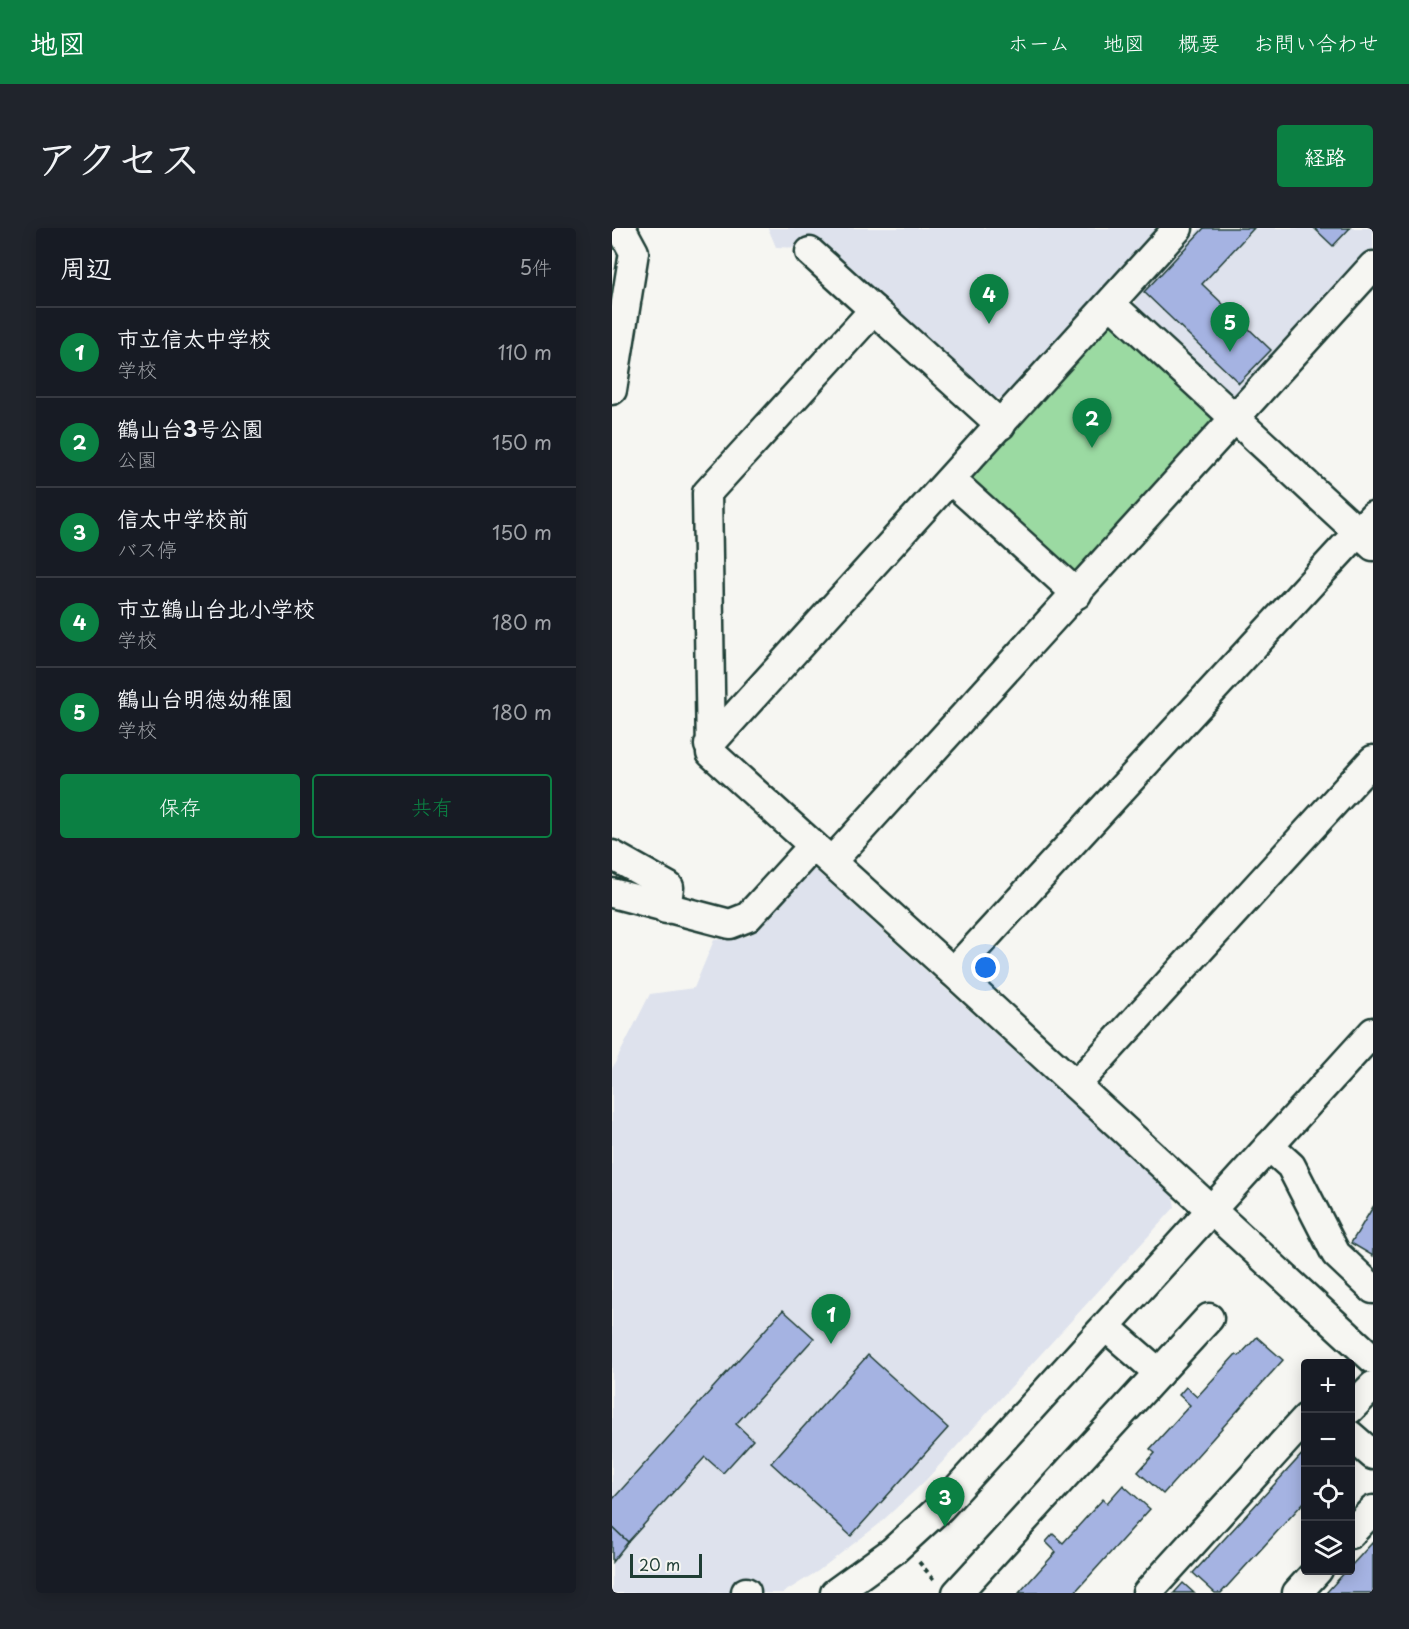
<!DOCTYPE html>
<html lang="ja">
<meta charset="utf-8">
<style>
:root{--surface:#171b24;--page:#20242c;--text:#f1f3f6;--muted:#9ea1a6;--line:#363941;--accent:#0b8043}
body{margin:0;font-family:"Playpen Sans","Klee One",sans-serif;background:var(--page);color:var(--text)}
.controls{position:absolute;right:18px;bottom:18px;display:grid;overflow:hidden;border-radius:6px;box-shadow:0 3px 15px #0003}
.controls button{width:54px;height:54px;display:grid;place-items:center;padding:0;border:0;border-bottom:2px solid var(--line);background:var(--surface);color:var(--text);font:30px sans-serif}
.scale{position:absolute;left:18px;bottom:15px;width:72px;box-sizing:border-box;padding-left:6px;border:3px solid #1f3d34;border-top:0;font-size:16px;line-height:21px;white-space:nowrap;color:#1f3d34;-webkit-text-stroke:4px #f6f6f2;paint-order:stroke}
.you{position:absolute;left:374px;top:740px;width:21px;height:21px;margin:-15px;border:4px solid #fff;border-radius:50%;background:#1a73e8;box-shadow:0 0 0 9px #1a73e833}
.badge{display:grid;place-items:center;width:39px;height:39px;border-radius:50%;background:var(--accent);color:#fff;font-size:20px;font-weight:700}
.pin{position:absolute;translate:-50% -50px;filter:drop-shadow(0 2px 3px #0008)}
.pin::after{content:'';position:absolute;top:32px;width:21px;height:18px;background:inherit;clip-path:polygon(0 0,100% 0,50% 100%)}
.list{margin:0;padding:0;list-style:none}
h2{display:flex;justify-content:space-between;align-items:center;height:78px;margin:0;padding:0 24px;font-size:26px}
h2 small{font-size:20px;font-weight:400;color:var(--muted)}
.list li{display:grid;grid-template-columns:39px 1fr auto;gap:18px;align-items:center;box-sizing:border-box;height:90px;padding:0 24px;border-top:2px solid var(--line)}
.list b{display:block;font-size:22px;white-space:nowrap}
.list p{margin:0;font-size:20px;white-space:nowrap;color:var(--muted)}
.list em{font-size:20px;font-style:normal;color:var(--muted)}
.actions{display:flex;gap:12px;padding:18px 24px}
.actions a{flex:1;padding:14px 0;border:2px solid var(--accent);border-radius:6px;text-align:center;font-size:21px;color:var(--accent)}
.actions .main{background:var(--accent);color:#fff}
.icon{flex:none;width:33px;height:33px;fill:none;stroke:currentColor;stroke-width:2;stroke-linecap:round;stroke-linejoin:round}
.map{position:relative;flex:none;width:761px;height:1365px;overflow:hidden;border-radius:6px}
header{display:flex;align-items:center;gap:36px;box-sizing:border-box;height:84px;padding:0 30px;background:var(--accent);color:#fff}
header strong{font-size:28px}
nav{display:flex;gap:33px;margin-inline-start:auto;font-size:21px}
.intro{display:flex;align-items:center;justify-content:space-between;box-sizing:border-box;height:144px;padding:0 36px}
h1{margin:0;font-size:42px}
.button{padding:15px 27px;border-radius:6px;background:var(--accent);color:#fff;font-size:21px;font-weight:700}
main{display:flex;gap:36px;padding:0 36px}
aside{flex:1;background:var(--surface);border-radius:6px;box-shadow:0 3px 15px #0003}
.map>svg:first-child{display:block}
</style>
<header>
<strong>地図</strong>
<nav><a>ホーム</a><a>地図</a><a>概要</a><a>お問い合わせ</a></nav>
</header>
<div class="intro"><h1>アクセス</h1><a class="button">経路</a></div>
<main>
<aside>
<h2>周辺<small>5件</small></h2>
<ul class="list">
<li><span class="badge">1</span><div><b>市立信太中学校</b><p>学校</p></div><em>110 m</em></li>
<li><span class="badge">2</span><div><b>鶴山台3号公園</b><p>公園</p></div><em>150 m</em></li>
<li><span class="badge">3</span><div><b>信太中学校前</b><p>バス停</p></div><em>150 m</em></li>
<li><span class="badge">4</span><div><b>市立鶴山台北小学校</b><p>学校</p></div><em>180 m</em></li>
<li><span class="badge">5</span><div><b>鶴山台明徳幼稚園</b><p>学校</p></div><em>180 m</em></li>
</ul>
<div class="actions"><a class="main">保存</a><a>共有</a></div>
</aside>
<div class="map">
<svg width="761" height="1365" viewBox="0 0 761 1365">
<rect width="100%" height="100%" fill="#f6f6f2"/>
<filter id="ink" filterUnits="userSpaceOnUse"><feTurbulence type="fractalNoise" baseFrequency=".0167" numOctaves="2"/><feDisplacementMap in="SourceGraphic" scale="12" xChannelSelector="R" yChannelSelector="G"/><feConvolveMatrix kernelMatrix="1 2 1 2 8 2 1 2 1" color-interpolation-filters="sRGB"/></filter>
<g filter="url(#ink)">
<g fill="#dee2ed">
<path d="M156,0H544L391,170H377L204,12L190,20L164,19Z"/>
<path d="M588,0H761V21L629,166L614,167L523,83L524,71Z"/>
<path d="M198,637L561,968L563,979L313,1253L266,1297L206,1343L171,1365H0V841L38,766L82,760L102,712L137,708Z"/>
</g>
<path fill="#9bdaa2" stroke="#5d8c6b" stroke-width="1.5" d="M509,96L600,181L603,196L466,345H451L361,260L358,244L493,97Z"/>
<g fill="#a5b3e2" stroke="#1f3d34" stroke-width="1.5">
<path d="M592,0H642L590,56L659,122L627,155L532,64Z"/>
<path d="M702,0H738L721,18Z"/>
<path d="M761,979V1028L739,1015Z"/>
<path d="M171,1082L202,1110L124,1196L141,1212L111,1245L93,1229L16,1314L0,1299V1272Z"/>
<path d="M645,1109L671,1132L551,1266L526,1244L543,1225L538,1221L578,1177L567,1167L574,1159L585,1169L624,1126L627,1128Z"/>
<path d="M256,1127L336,1200L239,1308L159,1235Z"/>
<path d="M694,1222V1272L609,1365H603L581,1345Z"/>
<path d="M511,1257L538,1281L462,1365H407L444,1324L434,1314L441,1306L451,1315L491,1271L495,1275Z"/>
<path d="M0,1299L16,1314L0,1334Z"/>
<path d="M761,1314V1365H714L735,1342H738V1339Z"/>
<path d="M571,1355L582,1365H562Z"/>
</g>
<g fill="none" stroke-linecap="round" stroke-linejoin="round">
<g stroke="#1f3d34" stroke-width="33">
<g id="minor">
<path d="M198,24L262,82"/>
<path d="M499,76L761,318"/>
<path d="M0,162L22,24L9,0"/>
<path d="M389,197L262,82L95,265L99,525L341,744L761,1131"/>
<path d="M339,252L465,366"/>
<path d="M97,517L566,0"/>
<path d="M0,627L57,659L54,681"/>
<path d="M220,633L761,38"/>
<path d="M0,665L118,696L136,689L201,618"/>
<path d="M341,744L761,288"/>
<path d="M464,857L761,532"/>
<path d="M657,918L679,938L724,1026L761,1061"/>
<path d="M494,1099L547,1145"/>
<path d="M738,1181L761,1158"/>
<path d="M738,1207L761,1227"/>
<path d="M738,1306L761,1282"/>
<path d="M134,1364V1365"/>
<path d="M223,1365L281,1323L329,1279L761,804"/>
<path d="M345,1365L597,1090"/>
<path d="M535,1365L694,1190"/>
<path d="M685,1365L706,1342"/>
</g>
</g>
<path stroke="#1f3d34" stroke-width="4" stroke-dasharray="4.5 4.5" stroke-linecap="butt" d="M307,1334L323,1353"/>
<use href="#minor" stroke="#f6f6f2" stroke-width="28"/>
</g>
</g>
</svg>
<div class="controls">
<button>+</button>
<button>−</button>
<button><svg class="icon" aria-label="locate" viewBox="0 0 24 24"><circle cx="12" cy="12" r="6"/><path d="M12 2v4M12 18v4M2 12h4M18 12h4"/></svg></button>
<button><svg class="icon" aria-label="layers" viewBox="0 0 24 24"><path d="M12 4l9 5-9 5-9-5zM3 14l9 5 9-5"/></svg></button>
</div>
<div class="scale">20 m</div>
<div class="you"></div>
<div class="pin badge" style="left:219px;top:1116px">1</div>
<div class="pin badge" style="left:480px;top:220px">2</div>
<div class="pin badge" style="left:333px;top:1299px">3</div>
<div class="pin badge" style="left:377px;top:96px">4</div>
<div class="pin badge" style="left:618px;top:124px">5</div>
</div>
</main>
